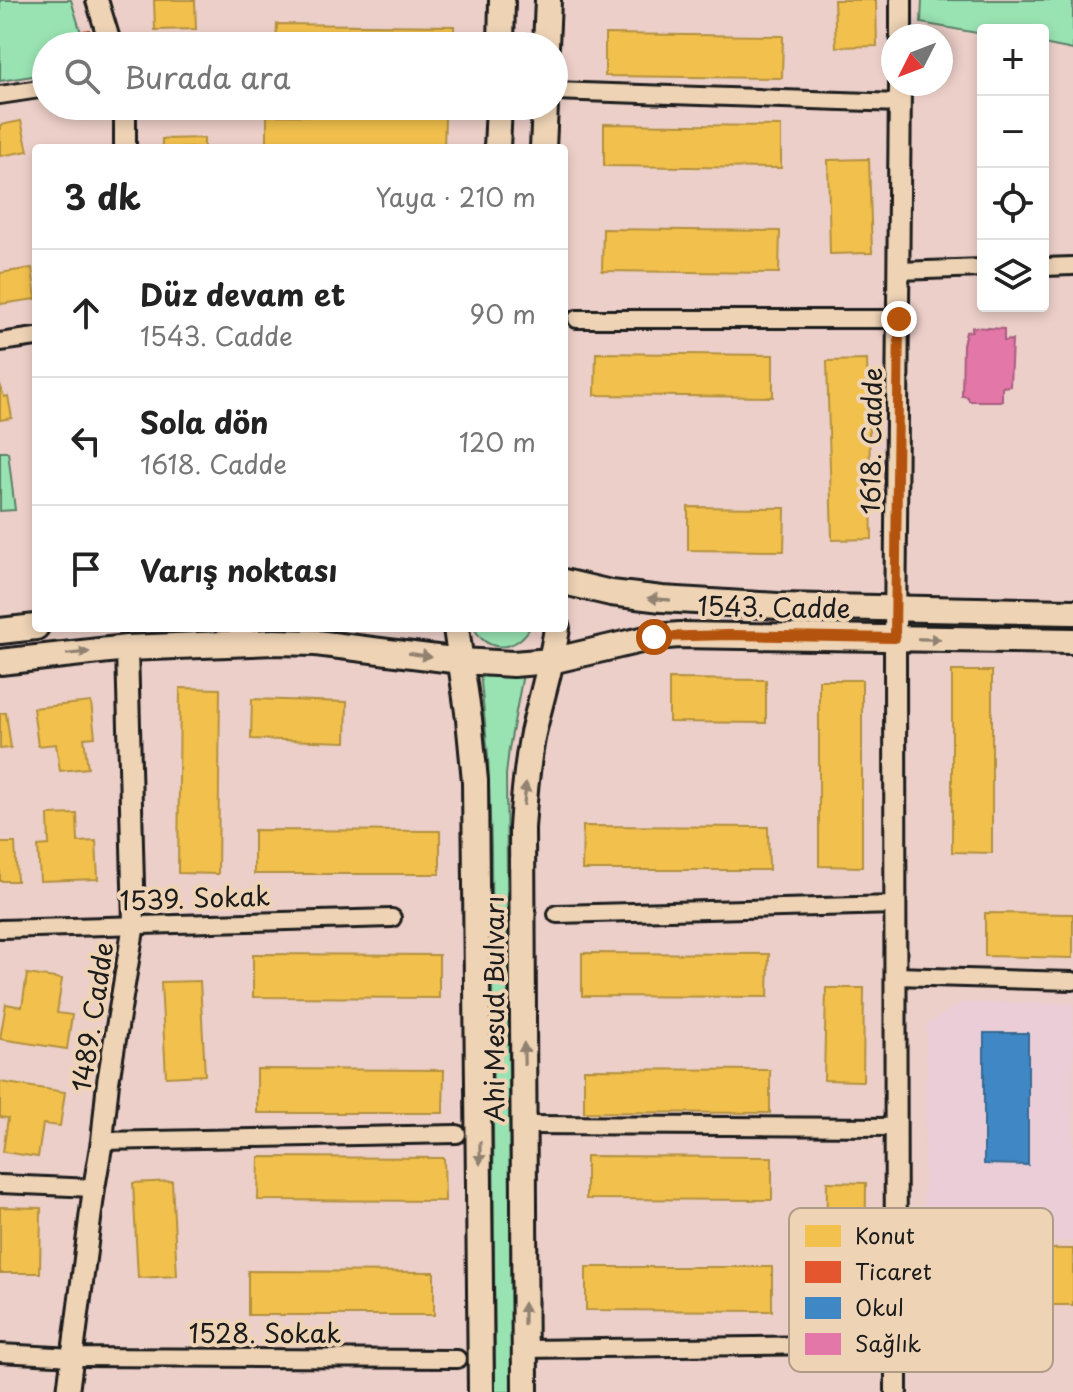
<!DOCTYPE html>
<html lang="tr">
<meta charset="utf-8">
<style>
:root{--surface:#fff;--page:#f2f2f2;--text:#222;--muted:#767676;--line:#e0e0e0}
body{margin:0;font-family:"Playpen Sans",sans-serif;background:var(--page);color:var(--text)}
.controls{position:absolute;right:24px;top:24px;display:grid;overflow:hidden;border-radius:8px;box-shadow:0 4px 12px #0003}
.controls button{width:72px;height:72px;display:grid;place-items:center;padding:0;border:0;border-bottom:2px solid var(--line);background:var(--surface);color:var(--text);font:40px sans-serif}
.compass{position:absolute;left:881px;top:24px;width:72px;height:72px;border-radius:50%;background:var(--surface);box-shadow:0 4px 12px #0003;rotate:228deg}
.stop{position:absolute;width:24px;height:24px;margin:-18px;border:6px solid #b45309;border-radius:50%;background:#fff}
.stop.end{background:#b45309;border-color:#fff;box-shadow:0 2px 8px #0008}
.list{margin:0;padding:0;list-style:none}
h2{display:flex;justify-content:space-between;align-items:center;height:104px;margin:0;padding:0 32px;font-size:34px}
h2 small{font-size:26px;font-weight:400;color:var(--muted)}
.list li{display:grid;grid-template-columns:52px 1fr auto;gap:24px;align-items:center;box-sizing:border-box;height:128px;padding:0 32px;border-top:2px solid var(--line)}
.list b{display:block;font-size:30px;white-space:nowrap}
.list p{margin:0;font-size:26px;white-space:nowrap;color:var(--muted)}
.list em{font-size:26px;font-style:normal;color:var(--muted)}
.icon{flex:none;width:44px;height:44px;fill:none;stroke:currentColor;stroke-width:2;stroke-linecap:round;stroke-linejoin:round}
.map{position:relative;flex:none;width:1073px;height:1392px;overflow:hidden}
.search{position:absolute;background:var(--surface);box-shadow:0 4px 12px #0003;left:32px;top:32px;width:536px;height:88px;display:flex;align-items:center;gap:20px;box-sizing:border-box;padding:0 28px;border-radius:44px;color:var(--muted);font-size:30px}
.panel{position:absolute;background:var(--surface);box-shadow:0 4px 12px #0003;left:32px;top:144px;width:536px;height:488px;border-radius:8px}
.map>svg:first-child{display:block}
</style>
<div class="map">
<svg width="1073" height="1392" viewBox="0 0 1073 1392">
<rect width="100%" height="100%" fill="#eccfc8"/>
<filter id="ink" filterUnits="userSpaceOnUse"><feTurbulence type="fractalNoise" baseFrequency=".0125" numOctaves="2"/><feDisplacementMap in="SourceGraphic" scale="16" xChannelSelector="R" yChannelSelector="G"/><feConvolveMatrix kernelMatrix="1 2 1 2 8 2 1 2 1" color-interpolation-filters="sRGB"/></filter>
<g filter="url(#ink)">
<path fill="#eacdd6" d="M962,1002L1073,1003V1241L923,1246L927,1024Z"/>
<g fill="#99e2b2" stroke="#5a7f67" stroke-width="2">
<path d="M0,0H71L85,46H46V74L0,81Z"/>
<path d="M922,0H1073V50L1043,44V30H983V34L921,23Z"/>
<path d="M0,452H8L15,510L0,511Z"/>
<path d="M474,628H530C515,651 488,654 474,628Z"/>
<path d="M480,671L523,674L509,749L506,775L512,1392H495L491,849L488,755Z"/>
</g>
<g fill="#f2c14e" stroke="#b2903f" stroke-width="2">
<path d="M154,0H195L196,29L155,30Z"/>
<path d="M834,0H876L877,46L836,47Z"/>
<path d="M277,24L454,26V46H276Z"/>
<path d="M605,34L783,36L782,78L605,76Z"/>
<path d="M267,115L445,117L444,148H267Z"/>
<path d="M21,121L28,151L0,156V125Z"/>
<path d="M604,124L781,126V168L604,166Z"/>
<path d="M204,138V148H162V139Z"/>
<path d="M869,159L872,253L830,254L828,160Z"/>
<path d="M603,229L780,231L779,273L602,271Z"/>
<path d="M32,268L36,299L0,304V273Z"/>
<path d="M596,353L773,355V397L595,395Z"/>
<path d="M867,360L872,539L832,540L827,361Z"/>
<path d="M0,384L4,397L8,396L12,418L0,420Z"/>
<path d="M688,507L785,508L784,551L688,550Z"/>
<path d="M952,671H992V853L952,852Z"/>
<path d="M669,679L766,680V723L669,722Z"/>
<path d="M819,680H862V867L819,866Z"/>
<path d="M180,688L220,689L218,874L178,873Z"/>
<path d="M252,699L347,702L346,742L251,739Z"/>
<path d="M91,702L95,737L84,738L88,768L60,771L56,744L38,746L33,708Z"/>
<path d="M0,713H6L11,748L0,749Z"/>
<path d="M77,814L78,842L96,841L98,879L40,881L38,846L49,845L48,815Z"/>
<path d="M583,826L768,827L769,870H582Z"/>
<path d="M254,830L440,831V874H254Z"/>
<path d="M0,843H15L17,881H0Z"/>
<path d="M985,913L1073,914V958L985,956Z"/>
<path d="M582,953L769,954L768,997L582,996Z"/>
<path d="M253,954L439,955V998L253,997Z"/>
<path d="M27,974L62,979L57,1013L72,1015L67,1049L0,1039L6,1004L22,1007Z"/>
<path d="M200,981L205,1075L166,1077L161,982Z"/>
<path d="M826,988H864L863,1081L824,1080Z"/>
<path d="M257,1069L444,1070L443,1113H257Z"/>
<path d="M584,1069L770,1070V1113L584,1112Z"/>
<path d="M0,1082L65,1092L60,1126L43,1124L38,1157L3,1152L8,1118L0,1117Z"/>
<path d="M586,1156L772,1157V1200L586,1199Z"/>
<path d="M259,1157L444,1158L445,1201L258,1200Z"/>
<path d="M172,1181L177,1276L138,1278L133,1183Z"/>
<path d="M827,1182L866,1183L865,1275L826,1274Z"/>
<path d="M0,1207L41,1208L40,1273H0Z"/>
<path d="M959,1248L1073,1249V1305H1047L1046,1309L998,1308L997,1305H959Z"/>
<path d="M586,1267H772V1311L586,1310Z"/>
<path d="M248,1271L434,1272V1315H248Z"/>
</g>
<path fill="#e4572e" stroke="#a84529" stroke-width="2" d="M89,30L92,46H76L73,33Z"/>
<path fill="#3f88c5" stroke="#346892" stroke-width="2" d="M984,1033H1028V1165L984,1164Z"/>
<path fill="#e377a8" stroke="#a75c7e" stroke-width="2" d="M972,327L1004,329V341L1012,340L1010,386L1002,387V401H969L968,397L962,396L963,345L966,332L972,331Z"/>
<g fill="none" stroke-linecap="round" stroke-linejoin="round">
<g stroke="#1c1c1c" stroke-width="22">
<g id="minor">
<path d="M554,91L900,103"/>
<path d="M0,95L46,88"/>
<path d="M1043,267L1073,266"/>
<path d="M899,271L983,268"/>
<path d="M577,319H899"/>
<path d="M0,342L36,337"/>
<path d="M557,914L896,905"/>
<path d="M0,929L392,918"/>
<path d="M895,976L1073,981"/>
<path d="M524,1125L895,1127"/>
<path d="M102,1141L457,1134"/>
<path d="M0,1184L94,1188"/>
<path d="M524,1349L896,1344"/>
<path d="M0,1353L74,1357L457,1359"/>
</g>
</g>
<g stroke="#1c1c1c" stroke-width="26">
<g id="tertiary">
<path d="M97,0L111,46"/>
<path d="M901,36V0"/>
<path d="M125,106V148"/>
<path d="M68,1392L94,1188L102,1141L108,1082L134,924L127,648"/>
<path d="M896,1392L895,638L900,84"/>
</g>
</g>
<g stroke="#1c1c1c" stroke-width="30">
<g id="secondary">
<path d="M501,46L502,0"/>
<path d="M546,46L548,0"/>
<path d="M497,148L499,106"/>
<path d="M543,148L545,106"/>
<path d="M564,582L611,593L662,599L778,606L1073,612"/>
<path d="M456,628L469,719L475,781L481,1392"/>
<path d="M0,631L36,627"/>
<path d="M0,662L127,648L274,642L316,643L461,661L513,664L551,661L654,637L680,635L1073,641"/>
<path d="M525,1392L522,828C524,796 527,764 533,733C541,698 552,664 557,628"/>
</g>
</g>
<use href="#minor" stroke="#eed3b5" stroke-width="16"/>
<use href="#tertiary" stroke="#eed3b5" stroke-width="20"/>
<use href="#secondary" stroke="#eed3b5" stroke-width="24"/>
</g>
<defs><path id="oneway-solid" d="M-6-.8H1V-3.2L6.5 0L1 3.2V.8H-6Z" transform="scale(2)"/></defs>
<g fill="#908170">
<use href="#oneway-solid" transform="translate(659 599) rotate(-175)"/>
<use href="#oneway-solid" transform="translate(929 639) rotate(1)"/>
<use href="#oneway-solid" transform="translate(78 653) rotate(-6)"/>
<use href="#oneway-solid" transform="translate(420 655) rotate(9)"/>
<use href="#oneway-solid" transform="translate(525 794) rotate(-84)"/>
<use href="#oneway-solid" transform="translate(524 1054) rotate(-91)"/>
<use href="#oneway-solid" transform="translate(480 1153) rotate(90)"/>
<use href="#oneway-solid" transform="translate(524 1314) rotate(-90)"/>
</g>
</g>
<g fill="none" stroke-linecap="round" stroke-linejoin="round" filter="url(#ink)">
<path stroke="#b45309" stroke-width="10" d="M654,637L729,635L895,638L899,319"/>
</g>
<g text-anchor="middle" stroke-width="8" stroke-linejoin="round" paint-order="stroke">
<g font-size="26" fill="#1c1c1c" stroke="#eed3b5">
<text transform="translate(872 441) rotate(-89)" y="9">1618. Cadde</text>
<text transform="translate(774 608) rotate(1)" y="9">1543. Cadde</text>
<text transform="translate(195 899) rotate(-2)" y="9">1539. Sokak</text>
<text transform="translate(495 1009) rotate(-90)" y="9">Ahi Mesud Bulvarı</text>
<text transform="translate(93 1017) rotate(-81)" y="9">1489. Cadde</text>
<text x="265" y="1343">1528. Sokak</text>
</g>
</g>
<rect x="789" y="1208" width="264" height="164" rx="12" fill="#eed3b5" stroke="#af9c87" stroke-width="2"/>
<rect x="805" y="1225" width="36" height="22" fill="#f2c14e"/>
<rect x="805" y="1261" width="36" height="22" fill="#e4572e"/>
<rect x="805" y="1297" width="36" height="22" fill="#3f88c5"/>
<rect x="805" y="1333" width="36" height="22" fill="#e377a8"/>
<g font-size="22" fill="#1c1c1c">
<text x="855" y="1244">Konut</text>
<text x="855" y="1280">Ticaret</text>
<text x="855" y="1316">Okul</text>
<text x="855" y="1352">Sağlık</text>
</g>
</svg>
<div class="controls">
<button>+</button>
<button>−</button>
<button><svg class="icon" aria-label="locate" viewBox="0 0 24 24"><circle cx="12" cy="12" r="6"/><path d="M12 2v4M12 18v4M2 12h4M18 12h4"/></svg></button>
<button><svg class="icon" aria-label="layers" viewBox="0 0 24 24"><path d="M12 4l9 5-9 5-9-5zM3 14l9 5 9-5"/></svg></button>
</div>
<svg class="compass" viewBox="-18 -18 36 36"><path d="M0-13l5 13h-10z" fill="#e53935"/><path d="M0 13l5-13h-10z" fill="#767676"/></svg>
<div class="stop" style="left:654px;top:637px"></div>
<div class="stop end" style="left:899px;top:319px"></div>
<div class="search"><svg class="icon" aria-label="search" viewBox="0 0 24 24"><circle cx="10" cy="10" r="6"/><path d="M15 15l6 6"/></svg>Burada ara</div>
<section class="panel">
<h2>3 dk<small>Yaya · 210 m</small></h2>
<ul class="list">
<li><svg class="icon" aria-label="ahead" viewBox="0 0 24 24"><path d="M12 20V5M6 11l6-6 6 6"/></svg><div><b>Düz devam et</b><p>1543. Cadde</p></div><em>90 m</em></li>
<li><svg class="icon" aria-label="left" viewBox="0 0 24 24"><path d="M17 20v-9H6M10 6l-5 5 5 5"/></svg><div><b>Sola dön</b><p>1618. Cadde</p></div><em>120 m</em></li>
<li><svg class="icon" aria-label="arrive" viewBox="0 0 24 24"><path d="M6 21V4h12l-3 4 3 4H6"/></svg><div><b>Varış noktası</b></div></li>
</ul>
</section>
</div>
